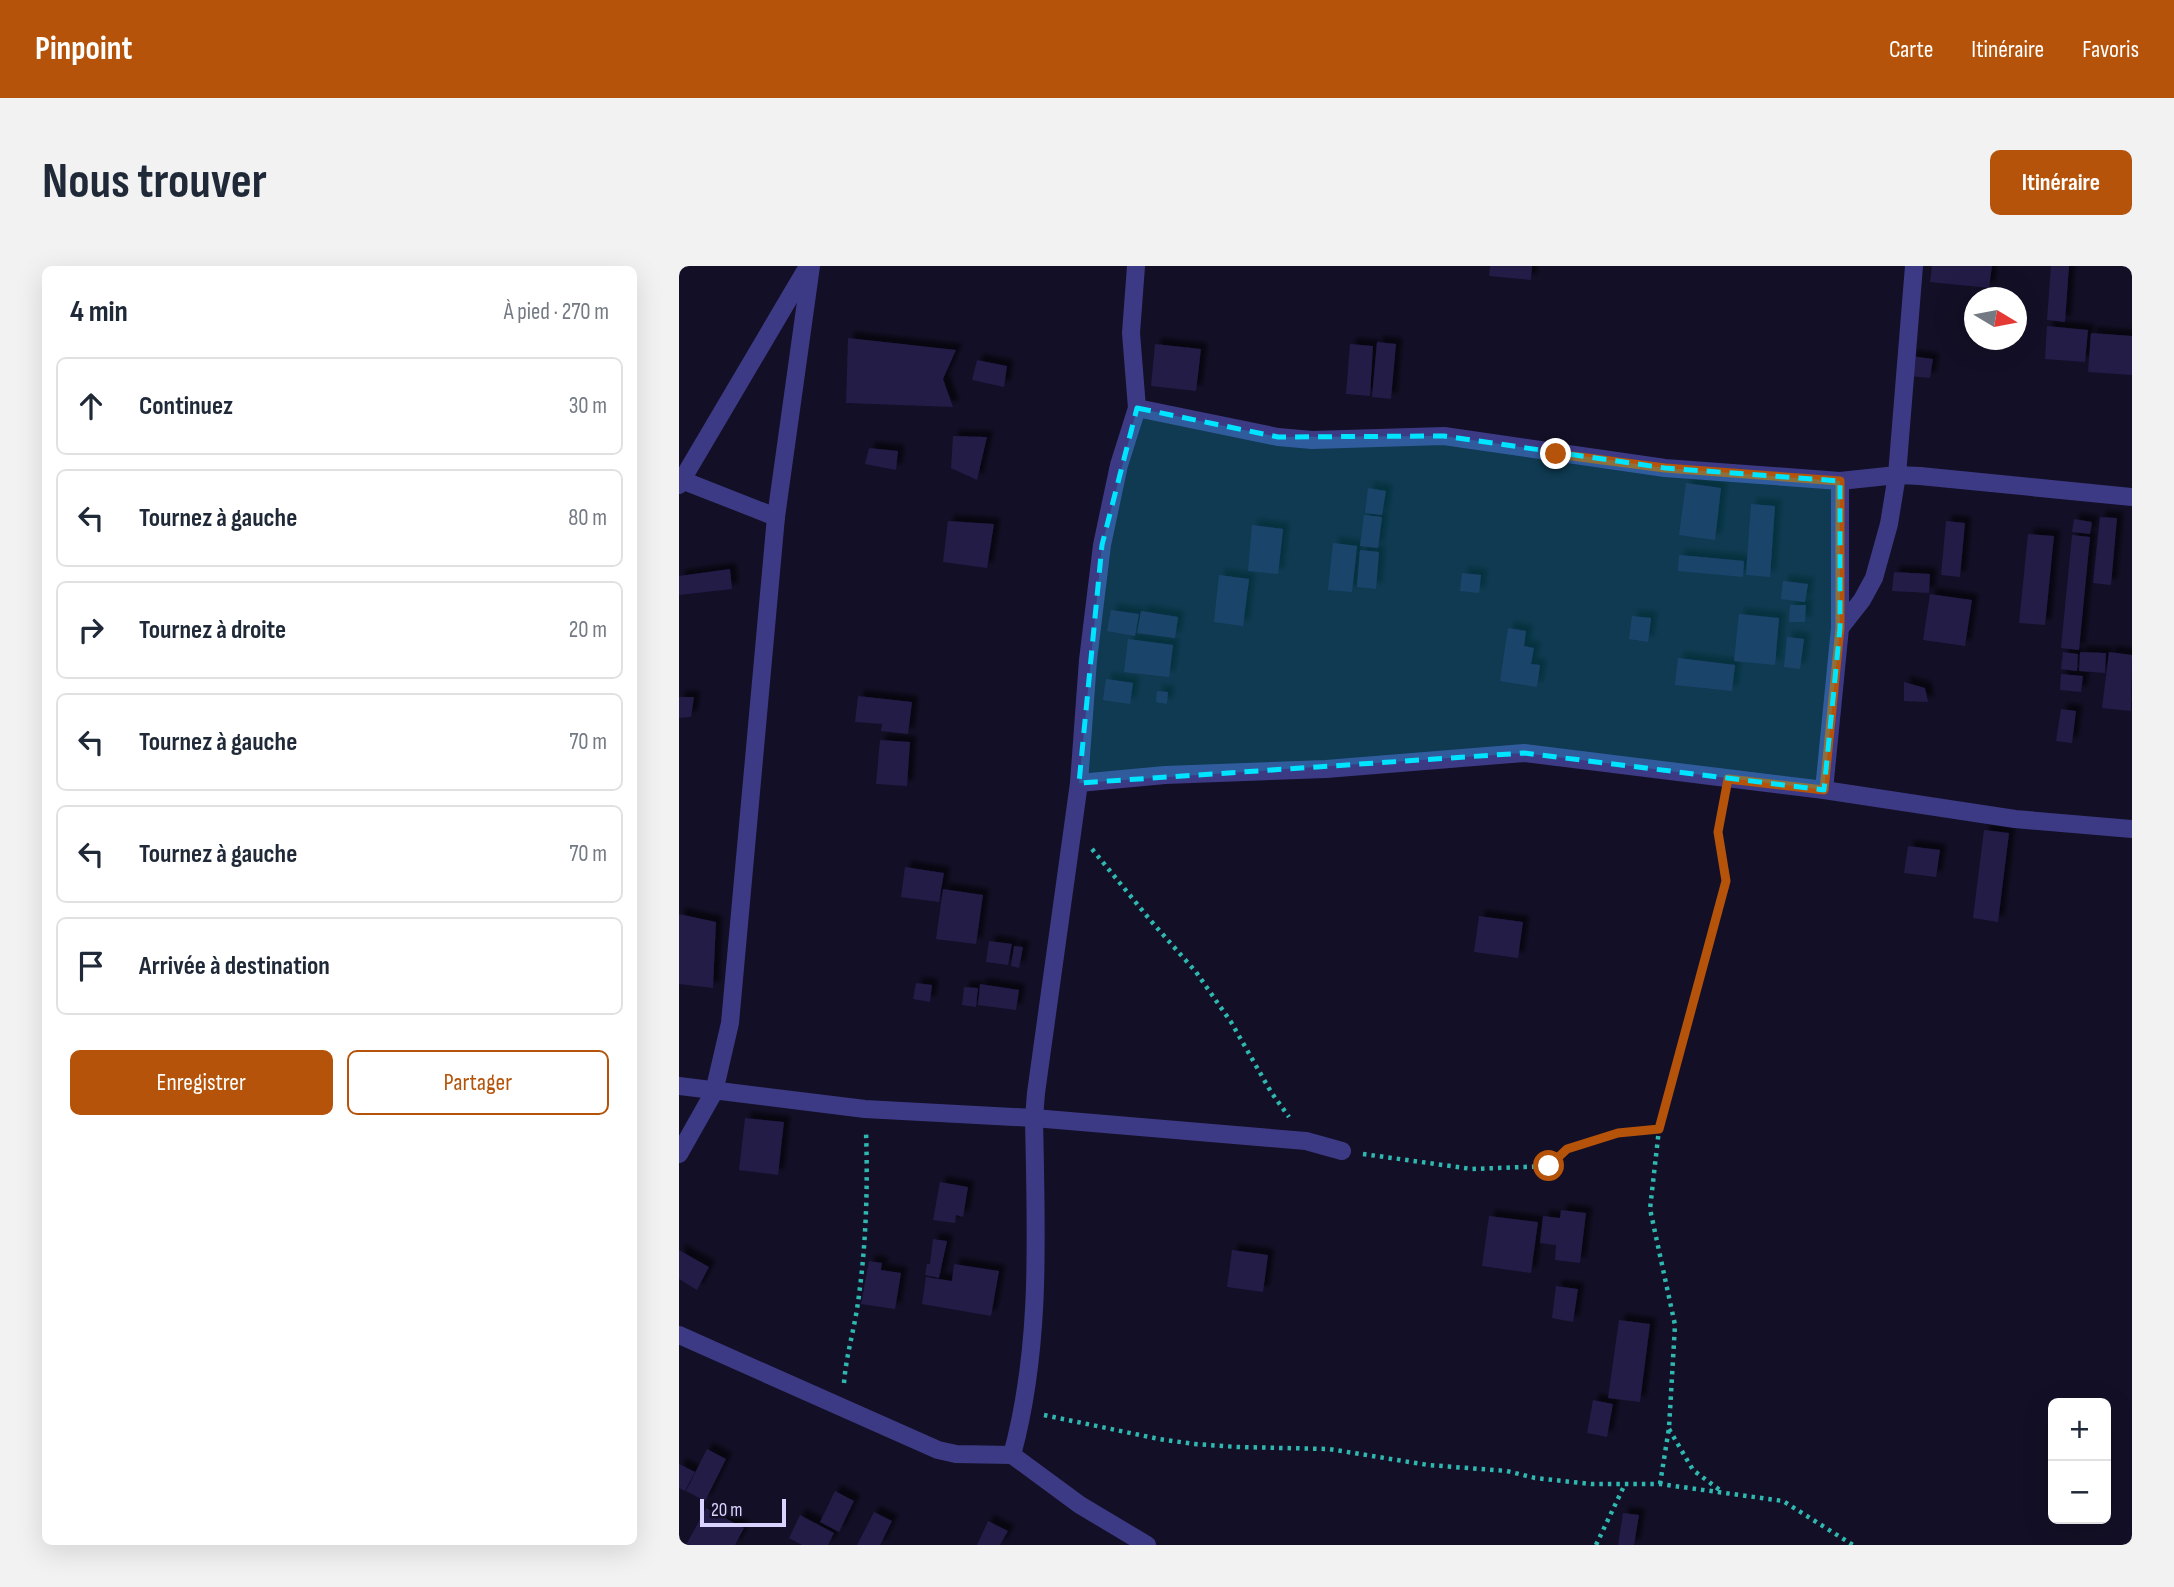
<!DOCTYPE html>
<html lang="fr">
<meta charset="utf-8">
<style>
:root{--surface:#fff;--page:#f2f2f3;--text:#1f2937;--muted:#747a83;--line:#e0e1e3;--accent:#b45309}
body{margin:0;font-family:"Sofia Sans Condensed",sans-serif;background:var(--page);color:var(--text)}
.controls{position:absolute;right:21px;bottom:21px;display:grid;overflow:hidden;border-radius:10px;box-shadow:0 7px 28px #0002}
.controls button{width:63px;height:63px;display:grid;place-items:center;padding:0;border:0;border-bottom:2px solid var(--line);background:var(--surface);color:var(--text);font:35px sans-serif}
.compass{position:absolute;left:1285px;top:21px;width:63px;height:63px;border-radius:50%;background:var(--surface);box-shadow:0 7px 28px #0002;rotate:100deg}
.scale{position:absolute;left:21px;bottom:18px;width:86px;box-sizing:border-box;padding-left:7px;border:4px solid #d9d4ff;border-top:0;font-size:19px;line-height:24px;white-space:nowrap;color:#d9d4ff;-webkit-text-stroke:5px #130f26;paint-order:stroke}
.stop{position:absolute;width:21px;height:21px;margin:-16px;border:5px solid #b45309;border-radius:50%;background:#fff}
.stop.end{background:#b45309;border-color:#fff;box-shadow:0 2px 7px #0008}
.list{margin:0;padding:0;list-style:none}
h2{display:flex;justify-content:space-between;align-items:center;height:91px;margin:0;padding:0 28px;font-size:30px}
h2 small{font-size:23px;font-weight:400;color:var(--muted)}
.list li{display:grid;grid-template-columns:46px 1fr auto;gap:21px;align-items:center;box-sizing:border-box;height:98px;margin:0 14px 14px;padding:0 14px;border:2px solid var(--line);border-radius:10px}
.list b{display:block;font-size:26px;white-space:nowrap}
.list em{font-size:23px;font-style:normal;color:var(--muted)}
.actions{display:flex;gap:14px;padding:21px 28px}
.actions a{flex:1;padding:16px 0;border:2px solid var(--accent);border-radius:10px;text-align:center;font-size:24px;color:var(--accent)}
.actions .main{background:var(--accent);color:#fff}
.icon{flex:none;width:38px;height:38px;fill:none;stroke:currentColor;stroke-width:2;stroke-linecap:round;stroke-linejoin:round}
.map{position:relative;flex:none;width:1453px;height:1279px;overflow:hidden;border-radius:10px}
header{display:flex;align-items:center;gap:42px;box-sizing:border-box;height:98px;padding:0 35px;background:var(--accent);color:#fff}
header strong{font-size:33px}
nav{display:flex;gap:38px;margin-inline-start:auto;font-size:24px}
.intro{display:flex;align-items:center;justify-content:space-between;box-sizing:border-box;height:168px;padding:0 42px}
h1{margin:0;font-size:49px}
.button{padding:18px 32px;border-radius:10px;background:var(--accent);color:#fff;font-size:24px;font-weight:700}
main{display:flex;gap:42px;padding:0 42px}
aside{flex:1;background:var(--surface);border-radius:10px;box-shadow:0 7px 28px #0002}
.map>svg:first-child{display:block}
</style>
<header>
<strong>Pinpoint</strong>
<nav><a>Carte</a><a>Itinéraire</a><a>Favoris</a></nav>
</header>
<div class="intro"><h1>Nous trouver</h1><a class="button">Itinéraire</a></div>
<main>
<aside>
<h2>4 min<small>À pied · 270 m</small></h2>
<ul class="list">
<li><svg class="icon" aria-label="ahead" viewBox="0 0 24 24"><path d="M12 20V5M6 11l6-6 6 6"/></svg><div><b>Continuez</b></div><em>30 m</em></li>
<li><svg class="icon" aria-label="left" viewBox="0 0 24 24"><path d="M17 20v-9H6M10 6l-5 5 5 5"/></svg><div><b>Tournez à gauche</b></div><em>80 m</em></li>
<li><svg class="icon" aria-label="right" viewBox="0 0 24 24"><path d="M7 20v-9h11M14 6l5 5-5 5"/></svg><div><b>Tournez à droite</b></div><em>20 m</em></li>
<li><svg class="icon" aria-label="left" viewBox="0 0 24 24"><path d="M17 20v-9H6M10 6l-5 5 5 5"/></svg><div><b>Tournez à gauche</b></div><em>70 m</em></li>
<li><svg class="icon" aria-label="left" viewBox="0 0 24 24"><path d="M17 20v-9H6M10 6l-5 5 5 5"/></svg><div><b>Tournez à gauche</b></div><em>70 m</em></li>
<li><svg class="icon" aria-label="arrive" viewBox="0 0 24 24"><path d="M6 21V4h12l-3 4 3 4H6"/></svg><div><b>Arrivée à destination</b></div></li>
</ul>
<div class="actions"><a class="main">Enregistrer</a><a>Partager</a></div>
</aside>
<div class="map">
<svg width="1453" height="1279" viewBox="0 0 1453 1279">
<defs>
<filter id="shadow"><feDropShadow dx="6" dy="-6" stdDeviation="2" flood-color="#0009"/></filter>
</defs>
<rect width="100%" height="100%" fill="#130f26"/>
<g fill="#241b47" filter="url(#shadow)">
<path d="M811,0H853L852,14L810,10Z"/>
<path d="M1253,0H1313L1310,22L1251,16Z"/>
<path d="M1372,0H1390L1386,56L1368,54Z"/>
<path d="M1368,60L1409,64L1406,96L1366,93Z"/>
<path d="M1412,67L1453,70V109L1409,106Z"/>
<path d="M169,72L277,84L264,113L274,141L167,137Z"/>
<path d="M698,76L717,78L712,133L693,131Z"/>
<path d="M476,78L522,83L517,125L472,120Z"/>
<path d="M671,78L694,80L691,130L667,128Z"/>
<path d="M1232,90L1254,93L1251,112L1230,110Z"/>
<path d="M298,94L328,100L325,121L293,114Z"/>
<path d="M274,170L308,171L298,214L272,202Z"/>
<path d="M190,182L219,185L217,204L186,198Z"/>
<path d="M1007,217L1042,222L1036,274L1000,269Z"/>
<path d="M689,222L707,225L703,249L686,247Z"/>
<path d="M1072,238L1096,240L1091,311L1067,309Z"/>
<path d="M685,249L703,251L699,282L681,280Z"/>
<path d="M1421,251L1438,252L1432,319L1414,317Z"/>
<path d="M1395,253L1413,256L1411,268L1393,266Z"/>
<path d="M269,255L315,258L308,302L264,296Z"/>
<path d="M1267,255L1286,257L1281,311L1262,309Z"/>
<path d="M573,259L604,263L599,308L569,305Z"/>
<path d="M1349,268L1375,270L1366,359L1340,357Z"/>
<path d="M1393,269L1411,271L1400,384L1382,382Z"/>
<path d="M654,277L678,280L673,326L649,324Z"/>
<path d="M681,284L700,286L697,323L678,321Z"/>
<path d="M1000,289L1065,295L1064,311L999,305Z"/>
<path d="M51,303L53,323L0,329V310Z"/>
<path d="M1215,306L1251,308L1250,327L1213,325Z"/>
<path d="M783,307L802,309L800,327L781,325Z"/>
<path d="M540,309L570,313L564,360L535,356Z"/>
<path d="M1104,315L1129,318L1126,336L1102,333Z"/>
<path d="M1251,328L1293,334L1286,380L1244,374Z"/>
<path d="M1111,339H1127L1126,356H1110Z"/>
<path d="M432,344L460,348L456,370L428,365Z"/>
<path d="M462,345L499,351L496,372L458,367Z"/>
<path d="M1060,348L1100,352L1096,399L1055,395Z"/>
<path d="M953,350L972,352L969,376L950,373Z"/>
<path d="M829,362L847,365L845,380L855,382L852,398L861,399L858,421L821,415Z"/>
<path d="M1108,371L1125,373L1121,403L1105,401Z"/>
<path d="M449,373L494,379L490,411L445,406Z"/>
<path d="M1384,386L1399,388L1398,405L1382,403Z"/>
<path d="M1401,386L1427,387L1426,407L1400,405Z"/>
<path d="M1430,386L1453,389L1452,445L1423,442Z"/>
<path d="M999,392L1056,399L1053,425L996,419Z"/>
<path d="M1382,408L1404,410L1402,426L1381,424Z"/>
<path d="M427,413L454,417L451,438L424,434Z"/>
<path d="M1225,416L1246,422L1249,436L1225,435Z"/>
<path d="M478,425L489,426L488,438L477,436Z"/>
<path d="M179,430L233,436L229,468L202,465L203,458L176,456Z"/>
<path d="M0,431H15L12,451L0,452Z"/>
<path d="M1382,443L1397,445L1393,477L1377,475Z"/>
<path d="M201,474L231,476L228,520L197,518Z"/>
<path d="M1305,564L1330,567L1319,656L1294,652Z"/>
<path d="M1229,580L1261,584L1257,611L1225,607Z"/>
<path d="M226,601L265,607L260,636L222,631Z"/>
<path d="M264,623L304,629L297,678L257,673Z"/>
<path d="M0,648L37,656L34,722L0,718Z"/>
<path d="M800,650L844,656L839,692L795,686Z"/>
<path d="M310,675L333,678L329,699L307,696Z"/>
<path d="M335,680L344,681L340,702L332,700Z"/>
<path d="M237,717L253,719L251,736L234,733Z"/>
<path d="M301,718L340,724L337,744L299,739Z"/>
<path d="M285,721L299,722L297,741L283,739Z"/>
<path d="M66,852L105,856L99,909L60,904Z"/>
<path d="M261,916L289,921L284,951L277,949L276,957L254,954Z"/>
<path d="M882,944L907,947L901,997L876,994L877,979L861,977L864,950L881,952Z"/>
<path d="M810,950L859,956L852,1007L803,1000Z"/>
<path d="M254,973L268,975L260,1012L246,1009L248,998H251Z"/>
<path d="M0,984L30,1001L18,1024L0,1013Z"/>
<path d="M553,984L589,989L584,1026L548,1021Z"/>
<path d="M190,995L203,997L202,1004L222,1007L216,1043L182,1038Z"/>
<path d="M275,998L320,1005L312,1050L243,1038L247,1011L273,1015Z"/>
<path d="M877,1020L899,1023L894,1056L873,1052Z"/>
<path d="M940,1054L971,1058L961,1136L929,1132Z"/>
<path d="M914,1134L934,1138L928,1171L908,1167Z"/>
<path d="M28,1183L47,1193L26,1235L7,1225Z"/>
<path d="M0,1198L16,1206L6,1225L0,1222Z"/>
<path d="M156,1225L175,1235L160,1266L141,1256Z"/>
<path d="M27,1242L65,1262L56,1279H7Z"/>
<path d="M195,1246L213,1255L201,1279H178Z"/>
<path d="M944,1247L960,1249L955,1279H939Z"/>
<path d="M121,1249L155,1267L149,1279H123L110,1272Z"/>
<path d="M309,1255L329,1265L321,1279H298Z"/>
</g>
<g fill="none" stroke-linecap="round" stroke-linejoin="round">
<g stroke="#2fb8b0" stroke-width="4.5" stroke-dasharray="3.5 5" stroke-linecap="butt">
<path d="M413,583L472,655L517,706L552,756L592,826L610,851"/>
<path d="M684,888L793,903L870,900L888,882L939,867L980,863"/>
<path d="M165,1117C167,1091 174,1068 178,1043C187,984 189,924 187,865"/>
<path d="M365,1149L480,1173L515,1178L558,1181L650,1183L749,1199L828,1205L856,1212L912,1218H981L1104,1235L1174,1279"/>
<path d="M990,1163L1014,1204L1042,1225"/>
<path d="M981,1218L990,1162L996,1059L971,943L980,863L1047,615L1039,566L1045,535"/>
<path d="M917,1279L946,1218"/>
</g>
<g stroke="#3d3a85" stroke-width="18">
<path d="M457,0L452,67L458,142L599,171L633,174L765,170L986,202L1161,215L1218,209L1241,210L1453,231"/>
<path d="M0,213L97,251"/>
<path d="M0,219L128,2"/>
<path d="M1161,362L1183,334L1195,312L1210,258L1218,209L1235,0"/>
<path d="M400,517L486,509L647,503L845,487L1145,524L1336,553L1453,563"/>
<path d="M1145,524L1161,362V215"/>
<path d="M0,820L186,843L355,852L627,875L663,885"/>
<path d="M0,888L35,826L51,757L97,251L132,0"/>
<path d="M0,1069L259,1184L277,1188L333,1189L401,1239L468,1279"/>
<path d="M333,1189C363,1079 357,965 355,852L357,827L400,517L409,394L423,279L440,199L458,142"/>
</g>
</g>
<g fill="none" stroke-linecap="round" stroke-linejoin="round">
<path stroke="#b45309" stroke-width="9" d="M870,900L888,883L939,867L980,863L1047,615L1039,566L1049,513L1145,524L1161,362V215L986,202L877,188"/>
</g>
<path fill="#00e5ff" fill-opacity="0.2" stroke="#00e5ff" stroke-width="5" stroke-dasharray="14 9" stroke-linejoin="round" d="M458,142L599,171L765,170L986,202L1161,215V362L1145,524L845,487L400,517L423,279Z"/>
</svg>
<div class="controls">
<button>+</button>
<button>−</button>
</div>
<svg class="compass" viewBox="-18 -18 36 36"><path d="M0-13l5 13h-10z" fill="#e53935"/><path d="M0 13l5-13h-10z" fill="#747a83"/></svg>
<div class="scale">20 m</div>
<div class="stop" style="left:870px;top:900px"></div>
<div class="stop end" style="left:877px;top:188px"></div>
</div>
</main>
